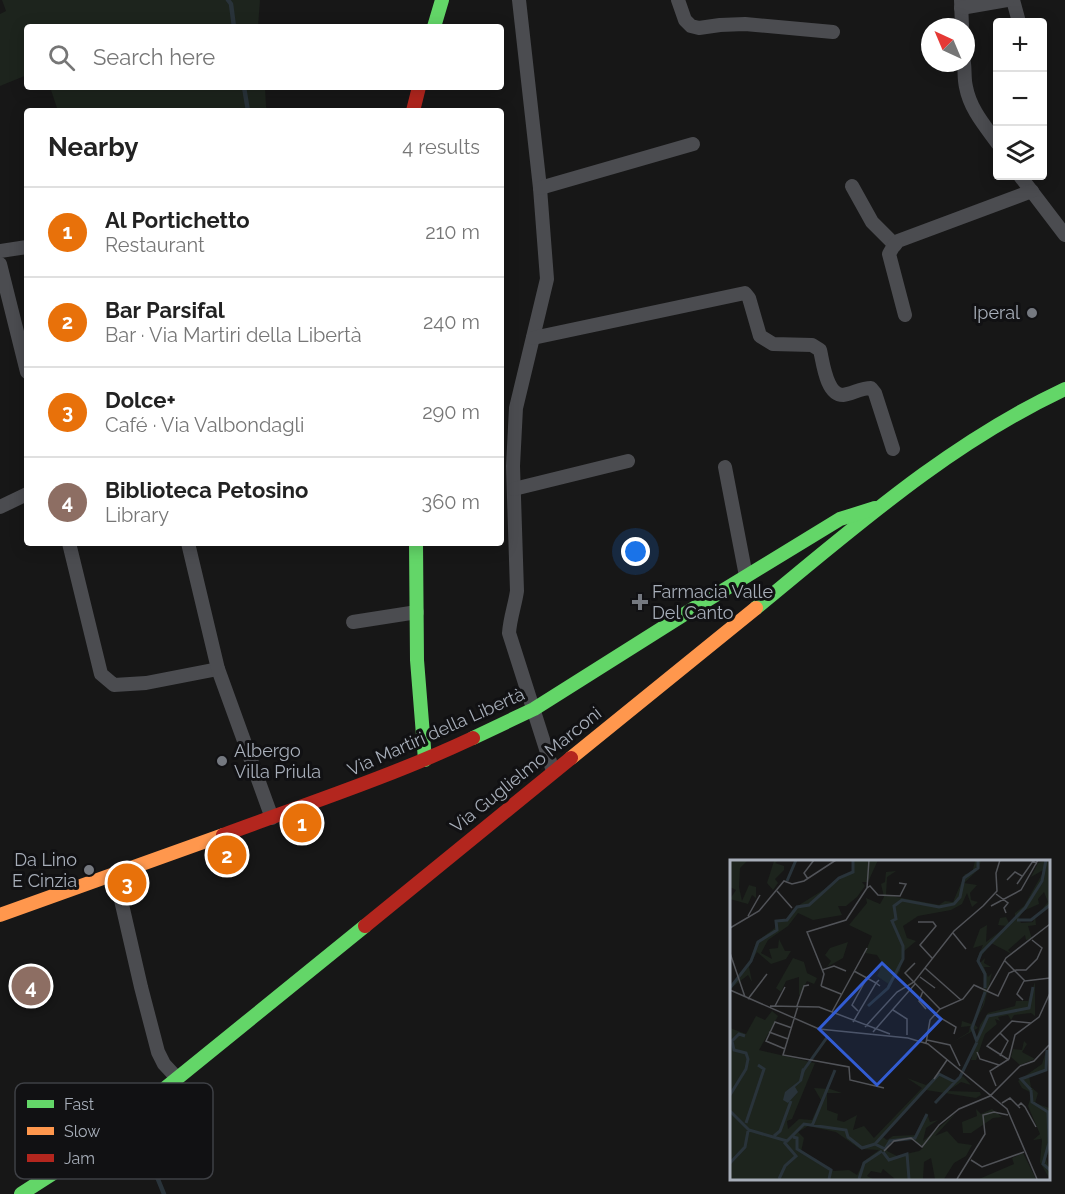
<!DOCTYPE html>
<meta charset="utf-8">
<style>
:root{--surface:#fff;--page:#f2f2f2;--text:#222;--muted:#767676;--line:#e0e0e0;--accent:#d93025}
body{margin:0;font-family:Raleway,sans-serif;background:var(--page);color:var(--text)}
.controls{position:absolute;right:18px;top:18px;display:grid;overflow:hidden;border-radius:6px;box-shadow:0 3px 15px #0003}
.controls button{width:54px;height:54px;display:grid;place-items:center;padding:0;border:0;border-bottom:2px solid var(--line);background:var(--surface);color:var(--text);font:30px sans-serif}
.compass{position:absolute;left:921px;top:18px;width:54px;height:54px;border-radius:50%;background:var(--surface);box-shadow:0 3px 15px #0003;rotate:316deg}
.you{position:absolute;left:636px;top:552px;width:21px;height:21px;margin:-15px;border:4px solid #fff;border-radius:50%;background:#1a73e8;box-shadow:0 0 0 9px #1a73e833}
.badge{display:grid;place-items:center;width:39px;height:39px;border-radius:50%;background:var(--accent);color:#fff;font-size:20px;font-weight:700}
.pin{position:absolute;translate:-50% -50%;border:3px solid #fff;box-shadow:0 2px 6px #0006}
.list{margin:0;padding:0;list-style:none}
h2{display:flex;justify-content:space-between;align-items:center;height:78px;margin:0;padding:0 24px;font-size:26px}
h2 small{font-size:20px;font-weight:400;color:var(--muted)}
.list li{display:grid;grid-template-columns:39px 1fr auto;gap:18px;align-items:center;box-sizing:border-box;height:90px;padding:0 24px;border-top:2px solid var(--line)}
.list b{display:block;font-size:22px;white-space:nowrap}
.list p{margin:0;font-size:20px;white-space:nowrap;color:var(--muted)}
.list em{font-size:20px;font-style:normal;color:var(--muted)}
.icon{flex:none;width:33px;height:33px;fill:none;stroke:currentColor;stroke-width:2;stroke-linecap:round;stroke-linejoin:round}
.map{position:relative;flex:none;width:1065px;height:1194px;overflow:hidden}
.search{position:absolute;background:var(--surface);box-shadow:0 3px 15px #0003;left:24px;top:24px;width:480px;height:66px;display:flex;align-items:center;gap:15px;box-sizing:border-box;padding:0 21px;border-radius:6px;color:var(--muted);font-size:22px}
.panel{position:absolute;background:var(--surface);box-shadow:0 3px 15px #0003;left:24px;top:108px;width:480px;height:438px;border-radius:6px}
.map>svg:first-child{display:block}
</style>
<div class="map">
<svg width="1065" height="1194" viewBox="0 0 1065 1194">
<rect width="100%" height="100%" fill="#171717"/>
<g fill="#1d241d">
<path d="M2,0H260L258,27H27V75L0,86V14L6,11Z"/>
<path d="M50,87H265L266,106L267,111H58Z"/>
</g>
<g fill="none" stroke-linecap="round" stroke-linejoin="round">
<g stroke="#29333a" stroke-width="4.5">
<path d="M228,0L231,4L234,27"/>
<path d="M244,87L248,111"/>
<path d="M155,1172L164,1194"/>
</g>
<g stroke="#4b4c50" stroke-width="14">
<path d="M519,0L540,188L547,279L516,408L513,466L517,591C515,605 510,618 509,633L553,771"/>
<path d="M678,0L685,20L691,26L699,28L720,25L745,24L833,32"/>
<path d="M961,0L962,27"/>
<path d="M1013,0L1019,22"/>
<path d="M961,8L1007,0"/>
<path d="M964,63C965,71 964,79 966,87C970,109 985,126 998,144"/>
<path d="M1020,176L1065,235"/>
<path d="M852,186L872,222L895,245"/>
<path d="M540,188L693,144"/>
<path d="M0,251L27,247"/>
<path d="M0,264L27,372"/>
<path d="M905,315L889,254L893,247L898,241L1032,191"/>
<path d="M533,338L745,293L749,298L760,336L773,344L812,345L820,350C823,362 826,395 843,395C852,394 861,388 871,388L875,393L893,449"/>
<path d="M725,467L746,576"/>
<path d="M514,489L628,461"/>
<path d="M0,507L27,494"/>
<path d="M69,543L101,674L114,685L146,683L218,669"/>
<path d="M188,543L218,669L272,818"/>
<path d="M353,622L417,612"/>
<path d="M115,874L141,987L158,1052L164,1064L177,1078"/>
</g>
<g stroke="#63d668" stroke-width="14">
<path d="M434,27L442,0"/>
<path d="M416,543L417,660L425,760"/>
<path d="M756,608C855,527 948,444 1065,389"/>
<path d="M473,738L534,709L691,610L840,519L875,508"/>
<path d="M21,1194L66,1165L111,1132L365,926"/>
</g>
<g stroke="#ff974d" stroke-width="14">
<path d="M571,758L756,608"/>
<path d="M0,915L223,835"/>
</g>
<g stroke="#b3261e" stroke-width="14">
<path d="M413,111L419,87"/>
<path d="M223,835C307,804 392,776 473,738"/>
<path d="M365,926L571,758"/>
</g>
</g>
<g fill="#757980" stroke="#111113" stroke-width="2">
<circle cx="1032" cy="313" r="6"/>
<path d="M637 593h6v6h6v6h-6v6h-6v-6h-6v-6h6z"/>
<circle cx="222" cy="761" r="6"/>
<circle cx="89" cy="870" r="6"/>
</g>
<g text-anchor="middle" stroke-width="6" stroke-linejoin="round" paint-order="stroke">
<g font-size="18" fill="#a7aeb9" stroke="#111113" text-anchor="end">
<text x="1020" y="319">Iperal</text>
<text x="652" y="598" text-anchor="start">Farmacia Valle<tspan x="652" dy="21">Del Canto</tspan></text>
<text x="234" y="757" text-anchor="start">Albergo<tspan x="234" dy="21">Villa Priula</tspan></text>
<text x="77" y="866">Da Lino<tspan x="77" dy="21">E Cinzia</tspan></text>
</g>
<g font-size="18" fill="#a7aeb9" stroke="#111113">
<text transform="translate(436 732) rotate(-24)" y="6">Via Martiri della Libertà</text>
<text transform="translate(526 770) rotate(-39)" y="6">Via Guglielmo Marconi</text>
</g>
</g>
<g transform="translate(730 860)">
<rect width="320" height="320" fill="#171717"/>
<path d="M0,0H18L10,8L9,27L12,41L19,25L26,27V38L22,35L18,44L0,39L6,30L0,27ZM49,0L45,3L54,6V10L45,19L48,23L43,30L37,23L44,1ZM123,0H148L138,22H132L135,26L127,37L116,46H108L112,55L83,60L68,53L58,66L38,80L31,93L42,99L39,89L48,88L49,79L55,91H61L56,99L41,104L27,92L19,107L22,122L18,115L0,129L21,100L26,82L45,68L47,60H55L66,47L122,12ZM251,0L249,9L234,23L247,25L240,33L241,40L248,42L242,47L237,33L232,44L221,50L188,56L173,66L177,78L186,81L173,92L170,111L160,125L147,116L150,110L147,107L152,103L147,95L135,93L142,76L119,65L137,43L136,38L150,44L154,37L151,24L155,22L156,12L166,11L157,17L156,35L209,45L215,41L223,42L235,14L242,13L245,1ZM318,0L319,47L313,48L318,42L314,32L308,39L309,44L293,51L289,58L291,63L303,62L305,55L306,65L298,66L302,79L296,80L295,75L278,90L282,94L261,83L250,98V103L255,98L254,103L261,107H254L258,117L262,113L254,145L244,164L248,168L223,182L239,172L240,166L231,167L232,161L241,164L253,145L254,116L247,99L253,85L243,88L250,69L257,65L256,82L277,66L268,65L270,58L276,57L279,63L285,60V53L294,46L315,9L301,17L308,3ZM118,82L113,98L97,107L101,101L95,95L100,88ZM63,98L74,102L77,113L87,118L84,124L77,121L69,136V117L56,121L51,132L46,128ZM305,122V156L301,153L284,155L281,160L278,155L268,157L270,161L265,159L267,164L255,174L246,200H241L250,165L258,153L285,146L286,141H298ZM42,151L48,156L29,190L85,203L62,259L57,261L58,269L69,259L82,260L91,240L84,228L100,229L112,233H97V250L108,254L107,260L114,262L127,255L123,270L134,266L144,278L192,228L177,218L196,225L210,213L224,221L233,216L241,225L231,222L218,231L250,232L251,235L246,238L196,230L153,277L157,280L163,276L186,275L197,253L200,262L208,260L196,268L193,281L226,253L205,276L217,271L228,283L242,285L236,296L224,303L214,319H205L201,298L194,302L193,319H165L153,309L151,313L141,311L137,316L143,319H0V168L16,174L26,156L35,160ZM78,266L106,272L130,289L149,290L134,301L127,315L119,310L104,311L71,292L74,278L68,272ZM181,278L193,288L189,291L167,296L157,291L158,283ZM294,181L297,184L292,192L305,199L290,205L281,197L283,189L292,190ZM316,191V211L299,216L301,227L308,233L305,243L319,248V289L316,299L319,308V318L310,302L312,280L310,276L311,279L303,280L310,274L298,246L302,233L292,228L288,221L312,204ZM246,249L251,254L262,249L272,257L263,258L241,273H233L232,262L247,256ZM293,293L306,319H249L284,304L282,298Z" fill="#1d241d" fill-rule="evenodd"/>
<path d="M72,208L75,210L72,221L65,227L68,232L58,243L53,240L55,232L69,221Z" fill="#29333a"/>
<path fill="none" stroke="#29333a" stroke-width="3" d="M57,21L66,0M287,60H301L320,45M0,128L21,101L28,82L47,70L46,61L57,60L67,47L79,45L109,18L123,12V0M255,128V114L248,101L251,93L295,48L312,21L316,0M138,146L158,128L173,99V86L162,61L166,59L164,46L172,40L209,47L224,44L230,37L234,18L248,8V0M247,180L258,156L299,148L303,127M247,182L242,168L255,132M73,211L98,176M301,230L291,219L316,210L317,190M301,230L302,242L318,252L319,283L313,304L320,310M0,235L16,209L18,199L16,193L4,190L2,181L9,174L15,176M205,243L225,222M0,251L19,270L57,281L74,264L116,270L118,277L132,288L145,284M16,263L34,209L28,205M82,266L105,210M44,276L50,271L61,241M63,277L67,278V289L101,310L99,319M145,284L209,214L225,222L230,217L247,182M145,284L155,289L160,281L185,278L197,254M153,292L159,300L177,294L179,319M0,303L15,287L18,271M49,319L55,306L66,296L54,282M129,319L134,303L152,291"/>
<path fill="none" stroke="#515358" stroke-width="1.5" d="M78,19L74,13L84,0M277,20L285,12L292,16M287,24L303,1L307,4M137,28L140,26L148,35L170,36L176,24L169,23M47,31L62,48M266,34L278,43L274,48L276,53M253,46L267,31L266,13L270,0M261,46L291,30L308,0M18,56L30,35M188,62H203L206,66L190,85L202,98M0,68L29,51L54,21L62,24L74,21L106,0M223,73L236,89M0,93L15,137M274,100L295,121L320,118M185,103L175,113L210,149M195,108L231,140M92,110L104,106L116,111M286,110H296L307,99L312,88L302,80M124,111L146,123L149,120M190,117L205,128M91,126L94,114L77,72L116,60L137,28L139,0M91,126L111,134M0,130L89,169L178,178L198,184L277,249L307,319M193,131L189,141L196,149M257,131L268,136L279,113L286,110M18,139L37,114M293,140L287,134L294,121M40,146L89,147L160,174M45,146L55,127M67,146L74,126L79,125M68,146L53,195L119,207L120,220L154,228M163,150L177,159V175M128,151L122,145L138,116M102,152L137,88M204,154L226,167L224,174M123,162L146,123L150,126M135,167L167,132L184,122L224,71L253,46M39,172L58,179M143,172L185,124M270,173L278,181L270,196M197,180L220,185L230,206M196,183L200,160L210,149L233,139L244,125L257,131L276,98L320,64M55,189L36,181L45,162L62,168M247,192L250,199L269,205M279,199L285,175L309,157L320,133M279,200L257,186L282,161L301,163M290,206L304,201L319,185M204,219L217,200M266,226L260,211L279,199M272,243L280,238L290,248M288,246L291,243L295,247L306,267M154,291L164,281L181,278L192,287L209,265L229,249L260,236L290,206M241,300L252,307L294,292M227,319L255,274L253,255L264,252L278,255"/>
<path fill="#325cd3" fill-opacity="0.15" stroke="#325cd3" stroke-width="3" d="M152,103L211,159L147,225L89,169Z"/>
<rect width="320" height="320" fill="none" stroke="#a7aeb9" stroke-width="3"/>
</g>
<rect x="15" y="1083" width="198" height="96" rx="9" fill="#111113" stroke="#3e4045" stroke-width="1.5"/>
<rect x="27" y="1100" width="27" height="8" fill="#63d668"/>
<rect x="27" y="1127" width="27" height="8" fill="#ff974d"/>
<rect x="27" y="1154" width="27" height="8" fill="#b3261e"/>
<g font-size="16" fill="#a7aeb9">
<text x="64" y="1110">Fast</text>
<text x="64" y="1137">Slow</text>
<text x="64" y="1164">Jam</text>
</g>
</svg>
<div class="controls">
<button>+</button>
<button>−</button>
<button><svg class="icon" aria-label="layers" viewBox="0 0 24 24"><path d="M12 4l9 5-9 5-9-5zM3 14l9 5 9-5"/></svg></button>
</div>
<svg class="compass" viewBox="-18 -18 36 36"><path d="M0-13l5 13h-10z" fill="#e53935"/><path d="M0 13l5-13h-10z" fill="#767676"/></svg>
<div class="you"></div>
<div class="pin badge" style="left:302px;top:823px;background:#e8710a">1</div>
<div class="pin badge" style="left:227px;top:855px;background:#e8710a">2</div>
<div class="pin badge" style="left:127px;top:883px;background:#e8710a">3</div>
<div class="pin badge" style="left:31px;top:986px;background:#8d6e63">4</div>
<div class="search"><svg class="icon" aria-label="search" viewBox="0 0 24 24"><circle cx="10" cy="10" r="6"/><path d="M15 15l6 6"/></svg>Search here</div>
<section class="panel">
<h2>Nearby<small>4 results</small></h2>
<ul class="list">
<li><span class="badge" style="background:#e8710a">1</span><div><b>Al Portichetto</b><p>Restaurant</p></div><em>210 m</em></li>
<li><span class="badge" style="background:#e8710a">2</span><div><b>Bar Parsifal</b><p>Bar · Via Martiri della Libertà</p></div><em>240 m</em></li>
<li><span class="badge" style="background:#e8710a">3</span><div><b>Dolce+</b><p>Café · Via Valbondagli</p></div><em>290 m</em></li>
<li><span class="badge" style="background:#8d6e63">4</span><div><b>Biblioteca Petosino</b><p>Library</p></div><em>360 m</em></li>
</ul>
</section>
</div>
